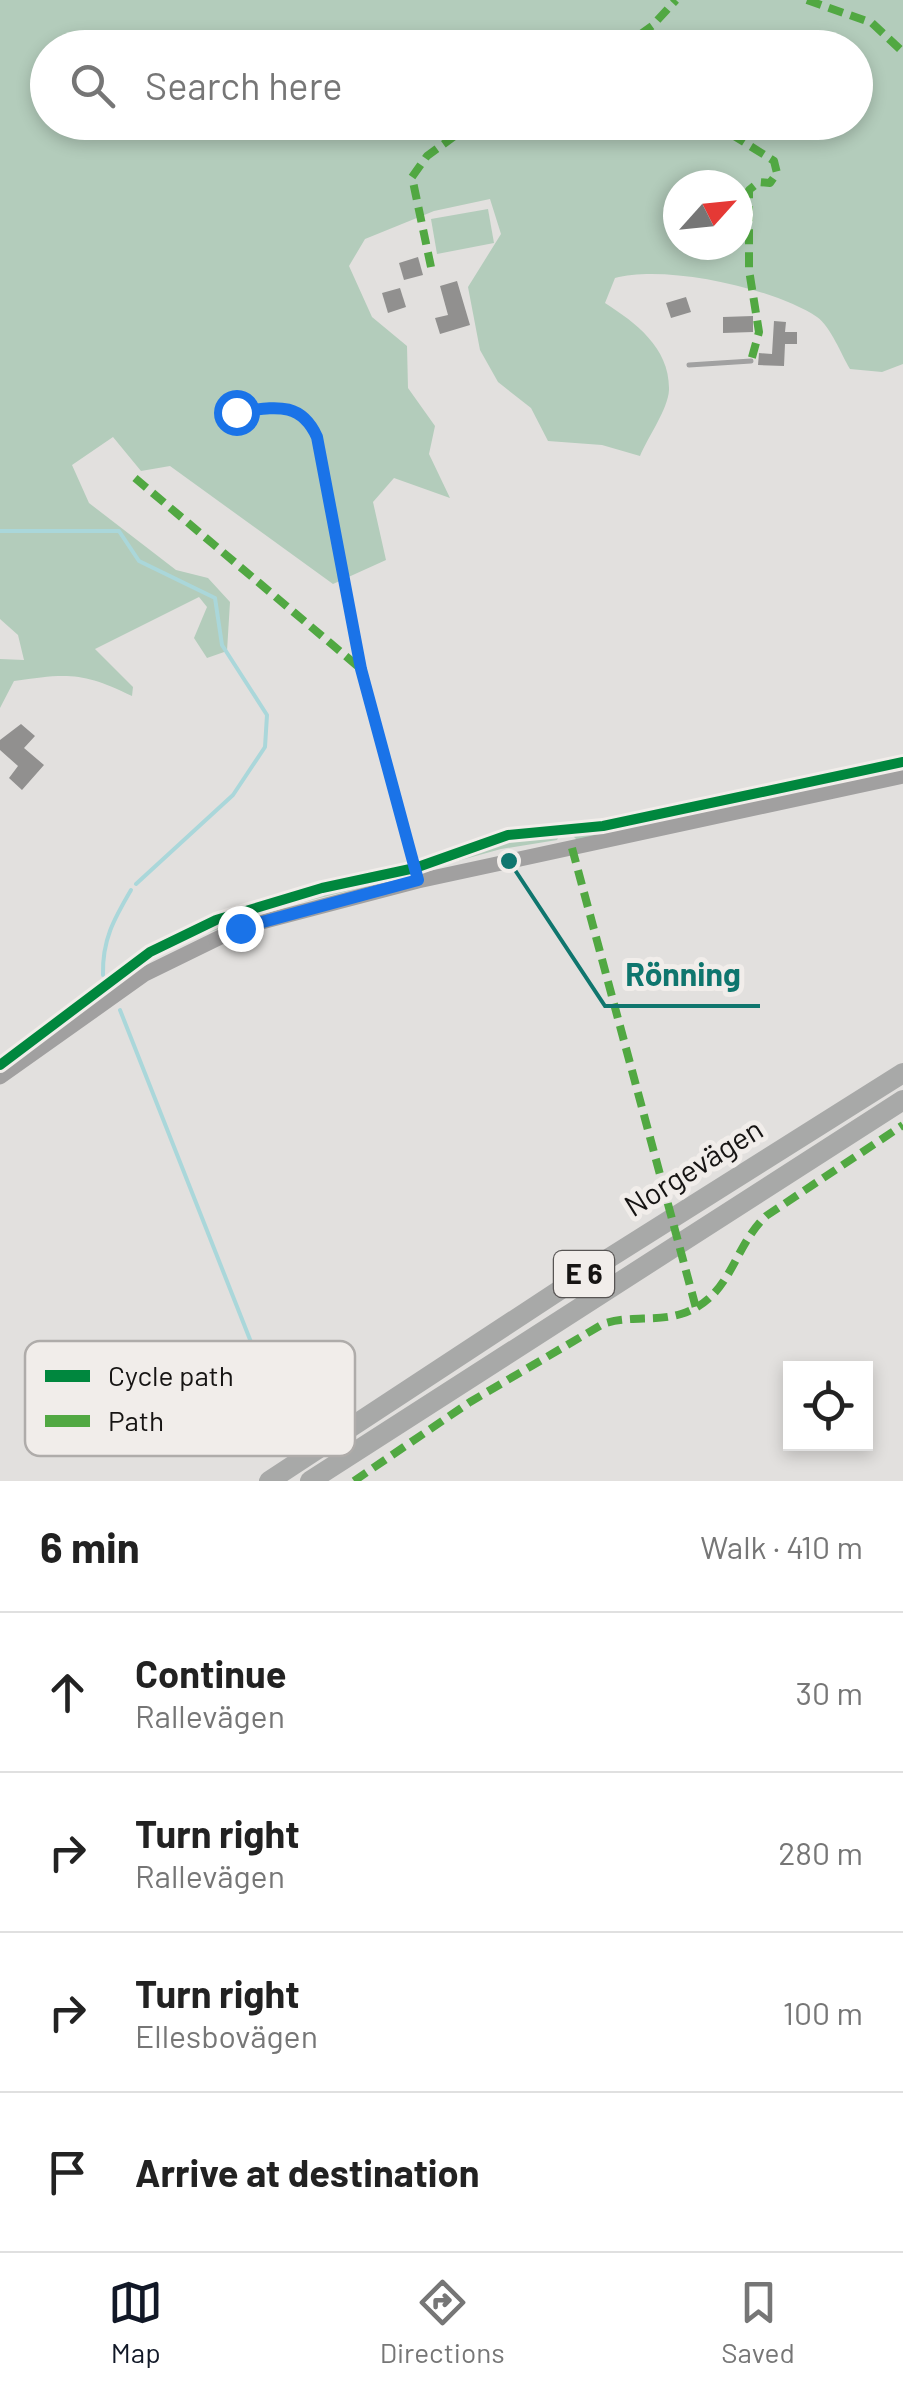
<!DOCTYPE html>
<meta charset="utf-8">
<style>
:root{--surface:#fff;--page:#f2f2f2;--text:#222;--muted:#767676;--line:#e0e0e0;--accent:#111827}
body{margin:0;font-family:Barlow,sans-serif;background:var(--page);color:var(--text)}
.controls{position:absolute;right:30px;bottom:30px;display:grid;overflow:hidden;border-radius:0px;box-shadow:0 5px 15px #0003}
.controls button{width:90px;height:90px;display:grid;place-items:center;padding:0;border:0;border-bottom:2px solid var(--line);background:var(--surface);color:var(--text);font:50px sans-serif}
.compass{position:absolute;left:663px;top:170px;width:90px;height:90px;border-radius:50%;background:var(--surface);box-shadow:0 5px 15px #0003;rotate:63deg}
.stop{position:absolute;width:30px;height:30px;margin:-22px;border:8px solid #1a73e8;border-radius:50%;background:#fff}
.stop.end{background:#1a73e8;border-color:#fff;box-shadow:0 2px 10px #0008}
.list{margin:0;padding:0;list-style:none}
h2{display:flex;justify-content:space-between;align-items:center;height:130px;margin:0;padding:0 40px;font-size:42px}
h2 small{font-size:32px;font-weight:400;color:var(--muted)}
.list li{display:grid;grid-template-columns:65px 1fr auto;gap:30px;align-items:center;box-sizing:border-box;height:160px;padding:0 40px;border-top:2px solid var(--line)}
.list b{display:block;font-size:38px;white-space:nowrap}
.list p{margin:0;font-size:32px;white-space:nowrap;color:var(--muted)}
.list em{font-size:32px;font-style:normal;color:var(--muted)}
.icon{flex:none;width:55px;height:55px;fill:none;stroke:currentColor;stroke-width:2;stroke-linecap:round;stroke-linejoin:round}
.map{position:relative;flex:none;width:903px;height:1481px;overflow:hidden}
.search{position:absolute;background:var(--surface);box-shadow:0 5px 15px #0003;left:30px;right:30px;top:30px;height:110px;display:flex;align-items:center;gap:25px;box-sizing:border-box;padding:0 35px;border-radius:55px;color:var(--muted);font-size:38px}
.sheet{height:770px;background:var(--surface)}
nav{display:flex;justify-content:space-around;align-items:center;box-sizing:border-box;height:140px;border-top:2px solid var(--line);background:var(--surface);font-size:28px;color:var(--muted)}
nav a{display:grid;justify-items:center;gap:5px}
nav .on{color:var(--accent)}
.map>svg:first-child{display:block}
</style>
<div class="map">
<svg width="903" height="1481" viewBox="0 0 903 1481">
<rect width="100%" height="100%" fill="#e2e0de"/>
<g fill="#b3ccbb" fill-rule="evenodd">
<path d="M0,0H903V364L882,372L850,369C841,354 831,327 817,317C774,288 665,264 615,278L605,303C636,323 670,348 669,390C668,409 648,437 640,456L602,445L548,441L531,408L498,382L480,350L468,287L501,234L490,199L434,211L365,239L349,266L372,317L407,346L408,388L435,426L429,454L450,498L394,478L373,502L386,560L333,584L170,466L141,471L113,437L72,465L89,503L176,570L208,578L230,602L227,651L207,658L194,638L207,607L199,597L95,649L133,687L132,696C84,672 67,673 14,681L0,708V659L24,660L18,635L0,619ZM48,48H856V122H48ZM678,185H738V245H678Z"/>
<path d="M488,209L494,243L437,254L431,219Z"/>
<path d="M863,775L577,840L569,832L632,824Z"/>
<path d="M561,833L557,840L501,849L425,870L501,840Z"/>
<path d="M400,874L405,877L287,906L171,945L217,922Z"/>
</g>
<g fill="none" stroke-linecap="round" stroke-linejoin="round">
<g stroke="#aad7da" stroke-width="4">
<path d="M0,531H119L139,561L215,598L222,645L267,715L265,747L233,795L136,884"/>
<path d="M103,975C102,940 114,919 131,890"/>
<path d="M120,1010L292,1446"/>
</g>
</g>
<g fill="#91908f">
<path d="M418,257L423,275L404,280L399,263Z"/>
<path d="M457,281L470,325L440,334L435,318L448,315L440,286Z"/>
<path d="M400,288L406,307L388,313L382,293Z"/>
<path d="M686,297L691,312L671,318L666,303Z"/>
<path d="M753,316V332L723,333V317Z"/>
<path d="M774,321L786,322L785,332H797V344H785L784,366L758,365L759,353L772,354Z"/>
<path d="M21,724L35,736L24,748L44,765L22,790L9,778L18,766L0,750V740Z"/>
</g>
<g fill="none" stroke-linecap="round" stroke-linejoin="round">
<g stroke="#a1a1a1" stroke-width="5">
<path d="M689,365L751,361"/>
<path d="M236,412C272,408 300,399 317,437L361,669L417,878"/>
</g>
<path stroke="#a1a0a0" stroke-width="15" d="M0,1077L145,974L239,928L418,881L903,776"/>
<g stroke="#a8a9a8" stroke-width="20">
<path d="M269,1481L598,1265L903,1073"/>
<path d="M310,1481L903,1100"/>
</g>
<g stroke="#51a842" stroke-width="8" stroke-dasharray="15 8" stroke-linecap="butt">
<path d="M807,0L872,23L903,52"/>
<path d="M621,48L652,26L676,0"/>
<path d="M712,122L774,161L777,173L770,183L759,182L749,190V270L759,332L751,361"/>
<path d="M431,267L412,177L427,156L474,122"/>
<path d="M135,478L361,669"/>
<path d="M572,848L696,1308"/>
<path d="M354,1481L470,1402L603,1324C629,1315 655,1322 681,1314C732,1298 732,1248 766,1216L903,1125"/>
</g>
<g stroke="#f1edea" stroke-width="16">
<path id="cycleway" d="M0,1065L150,952L216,920L322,888L415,868L508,835L603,826L903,762"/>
</g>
<use href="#cycleway" stroke="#00873e" stroke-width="10"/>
</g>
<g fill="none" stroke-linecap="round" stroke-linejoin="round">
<path stroke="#1a73e8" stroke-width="12" d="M236,412C272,408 300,399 317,437L361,669L418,880L240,928"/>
</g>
<g text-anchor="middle" stroke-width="10" stroke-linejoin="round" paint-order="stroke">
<rect fill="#f1edea" stroke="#585554" stroke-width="2.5" x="554" y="1251" width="60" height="46" rx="8"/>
<g font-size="28" font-weight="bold" fill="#161413">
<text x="584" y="1284">E 6</text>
</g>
<g font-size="30" fill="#161413" stroke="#f1edea">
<text transform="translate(694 1168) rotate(-32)" y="10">Norgevägen</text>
</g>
</g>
<rect x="25" y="1341" width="330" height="115" rx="15" fill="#f1edea" stroke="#afacaa" stroke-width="2.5"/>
<rect x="45" y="1370" width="45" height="12" fill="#00873e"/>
<rect x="45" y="1415" width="45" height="12" fill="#51a842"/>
<g font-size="28" fill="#161413">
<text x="108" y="1386">Cycle path</text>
<text x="108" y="1431">Path</text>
</g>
<path fill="none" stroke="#0f766e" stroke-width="4" d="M509 861L605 1006H760"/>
<circle fill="#0f766e" stroke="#f1edea" stroke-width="4" cx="509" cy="861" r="10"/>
<g font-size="32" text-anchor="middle" font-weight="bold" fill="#0f766e" stroke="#f1edea" stroke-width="10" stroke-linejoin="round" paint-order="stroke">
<text x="683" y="986">Rönning</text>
</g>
</svg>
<div class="controls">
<button><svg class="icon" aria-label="locate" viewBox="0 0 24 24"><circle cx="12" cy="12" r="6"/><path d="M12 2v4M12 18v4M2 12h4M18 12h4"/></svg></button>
</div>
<svg class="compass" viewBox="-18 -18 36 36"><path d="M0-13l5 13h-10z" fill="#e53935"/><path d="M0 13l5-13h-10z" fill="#767676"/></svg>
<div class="stop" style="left:236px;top:412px"></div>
<div class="stop end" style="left:240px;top:928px"></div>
<div class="search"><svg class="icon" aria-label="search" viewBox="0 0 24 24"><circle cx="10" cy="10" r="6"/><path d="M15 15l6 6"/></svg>Search here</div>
</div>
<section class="sheet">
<h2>6 min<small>Walk · 410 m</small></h2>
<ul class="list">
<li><svg class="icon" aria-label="ahead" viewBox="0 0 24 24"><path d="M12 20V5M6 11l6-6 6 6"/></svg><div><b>Continue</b><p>Rallevägen</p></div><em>30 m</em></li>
<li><svg class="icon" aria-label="right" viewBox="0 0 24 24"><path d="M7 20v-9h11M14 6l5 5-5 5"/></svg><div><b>Turn right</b><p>Rallevägen</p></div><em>280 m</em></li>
<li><svg class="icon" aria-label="right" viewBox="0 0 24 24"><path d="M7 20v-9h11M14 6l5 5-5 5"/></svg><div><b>Turn right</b><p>Ellesbovägen</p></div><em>100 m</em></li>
<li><svg class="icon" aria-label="arrive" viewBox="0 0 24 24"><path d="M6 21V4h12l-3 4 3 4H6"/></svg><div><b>Arrive at destination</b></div></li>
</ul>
</section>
<nav>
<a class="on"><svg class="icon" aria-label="map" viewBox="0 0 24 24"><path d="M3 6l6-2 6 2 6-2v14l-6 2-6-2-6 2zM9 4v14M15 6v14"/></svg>Map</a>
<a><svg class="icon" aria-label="directions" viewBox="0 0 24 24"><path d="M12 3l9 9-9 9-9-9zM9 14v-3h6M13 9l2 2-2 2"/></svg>Directions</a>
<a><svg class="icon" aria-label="saved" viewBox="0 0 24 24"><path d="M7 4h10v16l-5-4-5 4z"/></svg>Saved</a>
</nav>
